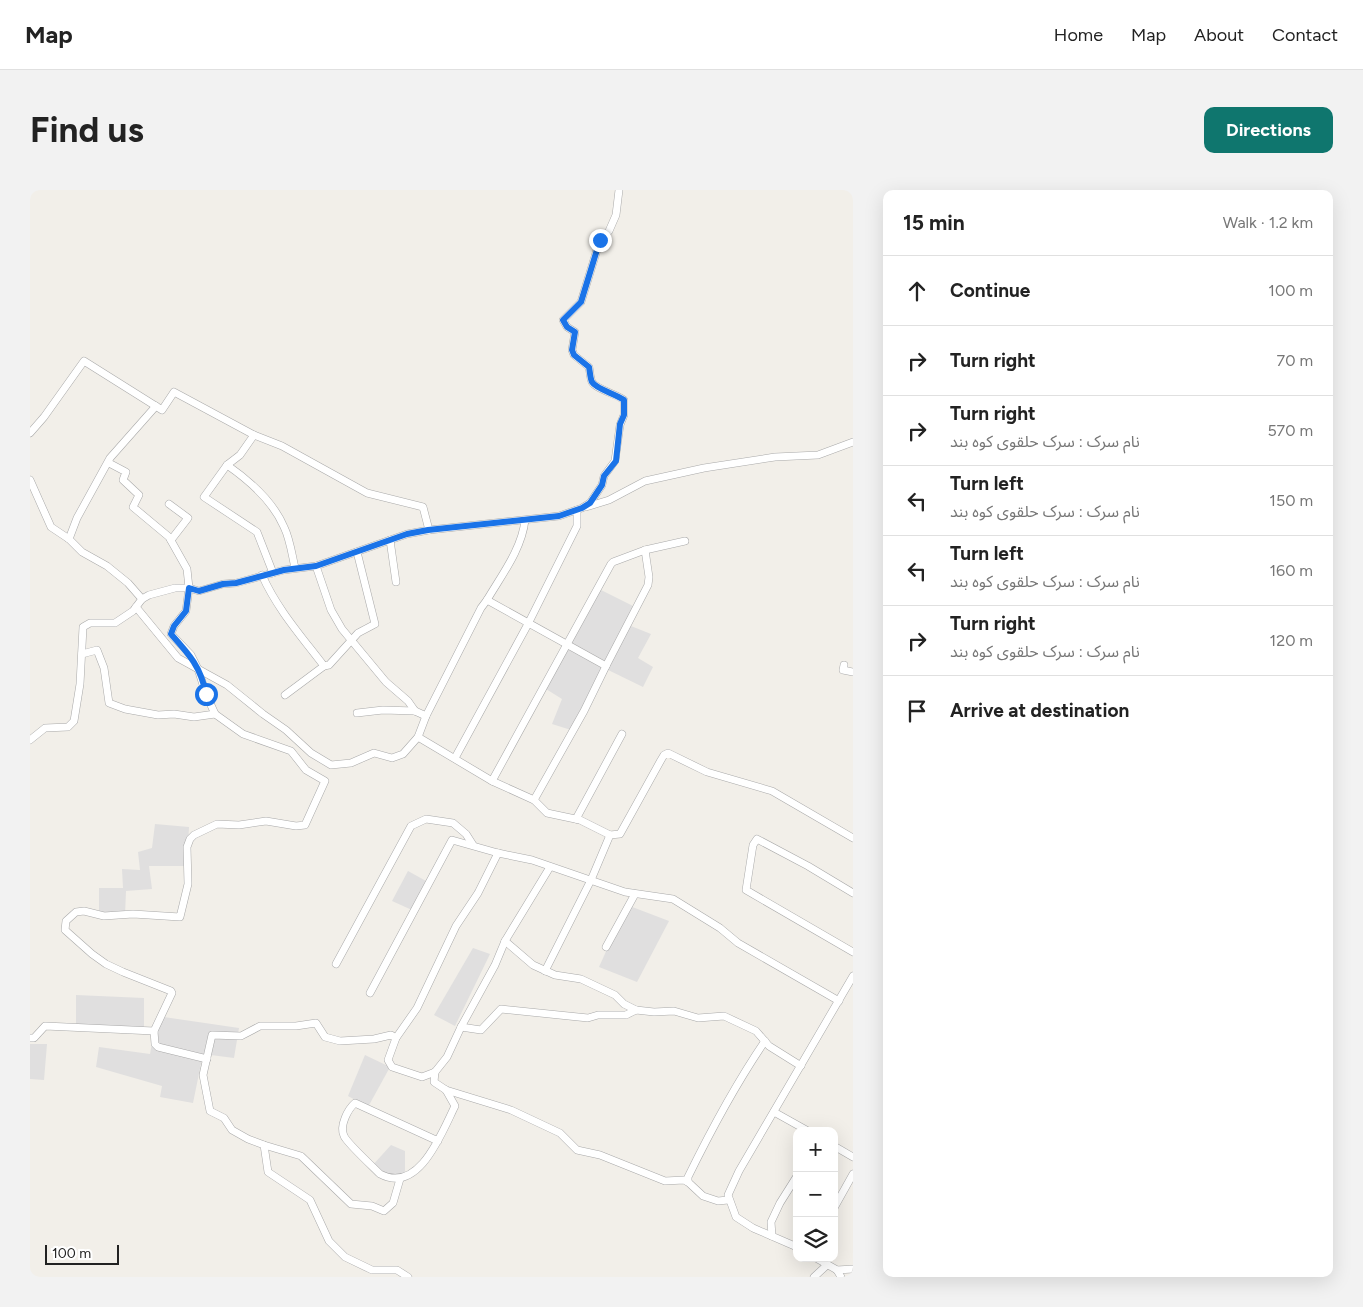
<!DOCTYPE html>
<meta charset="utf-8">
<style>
:root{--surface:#fff;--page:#f2f2f2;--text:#222;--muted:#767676;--line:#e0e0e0;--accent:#0f766e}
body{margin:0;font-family:Figtree,"Noto Sans Arabic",sans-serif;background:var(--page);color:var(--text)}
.controls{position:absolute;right:15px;bottom:15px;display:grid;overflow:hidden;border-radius:10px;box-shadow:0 5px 20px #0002}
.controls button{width:45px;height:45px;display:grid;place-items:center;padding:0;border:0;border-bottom:1px solid var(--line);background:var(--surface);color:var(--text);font:25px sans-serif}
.scale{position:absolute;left:15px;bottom:12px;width:74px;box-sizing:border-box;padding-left:5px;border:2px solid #222;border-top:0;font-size:14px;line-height:18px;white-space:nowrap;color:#222;-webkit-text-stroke:4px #fff;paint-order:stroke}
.stop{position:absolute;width:15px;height:15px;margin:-11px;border:4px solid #1a73e8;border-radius:50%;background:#fff}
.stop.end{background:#1a73e8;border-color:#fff;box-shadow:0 1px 5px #0008}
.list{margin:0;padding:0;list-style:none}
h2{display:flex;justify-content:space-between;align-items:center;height:65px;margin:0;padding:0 20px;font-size:21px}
h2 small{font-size:16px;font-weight:400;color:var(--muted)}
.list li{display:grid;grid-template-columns:32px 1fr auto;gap:15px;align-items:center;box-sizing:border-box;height:70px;padding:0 20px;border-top:1px solid var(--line)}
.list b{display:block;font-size:19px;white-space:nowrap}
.list p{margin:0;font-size:16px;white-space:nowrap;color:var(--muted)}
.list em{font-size:16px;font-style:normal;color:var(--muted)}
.icon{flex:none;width:28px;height:28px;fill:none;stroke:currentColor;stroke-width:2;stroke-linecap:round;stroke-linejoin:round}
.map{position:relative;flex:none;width:823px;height:1087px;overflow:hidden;border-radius:10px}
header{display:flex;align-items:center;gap:30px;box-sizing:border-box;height:70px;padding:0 25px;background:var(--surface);border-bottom:1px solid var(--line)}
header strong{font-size:24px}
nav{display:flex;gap:28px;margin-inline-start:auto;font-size:18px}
.intro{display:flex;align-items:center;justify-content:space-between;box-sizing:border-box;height:120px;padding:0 30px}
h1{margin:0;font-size:35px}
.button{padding:12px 22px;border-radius:10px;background:var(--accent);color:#fff;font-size:18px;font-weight:700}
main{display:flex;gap:30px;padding:0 30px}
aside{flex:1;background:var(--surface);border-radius:10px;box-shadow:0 5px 20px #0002}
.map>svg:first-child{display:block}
</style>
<header>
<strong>Map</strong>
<nav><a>Home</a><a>Map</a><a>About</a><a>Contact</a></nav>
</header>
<div class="intro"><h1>Find us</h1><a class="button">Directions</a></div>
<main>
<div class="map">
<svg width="823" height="1087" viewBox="0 0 823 1087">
<rect width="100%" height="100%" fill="#f2efe9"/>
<g fill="#e0dfdf">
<path d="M569,399L603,416L596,434L621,444L608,468L623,477L613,497L572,477L541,540L522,534L532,509L516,499Z"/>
<path d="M125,634L159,637L157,676H119L122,699L96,701L95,726H69V698H93L92,679L110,680L108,662L122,658Z"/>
<path d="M378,681L396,691L382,720L362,711Z"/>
<path d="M597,715L639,731L607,792L569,777Z"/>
<path d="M443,758L460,764L425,836L404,825Z"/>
<path d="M46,805L114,808V838L46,834Z"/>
<path d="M127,826L209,838L204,868L173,864L163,913L130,907L132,896L66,877L69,857L120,864Z"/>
<path d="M0,854H17L14,890L0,889Z"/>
<path d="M335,865L360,877L338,917L318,906Z"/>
<path d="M361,955L375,961V984L354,986L342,976Z"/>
</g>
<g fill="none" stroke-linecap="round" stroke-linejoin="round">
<g stroke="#a9a9a9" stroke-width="8">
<g id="minor">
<path d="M0,243L14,227L54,171L132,220L144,202L224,245L252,256L337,303L393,317L399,340"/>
<path d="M224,245L210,265L197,275L174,307L227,342L243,383"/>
<path d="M79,273L96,282L93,290L109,305L103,317L139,347L157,379L159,398L156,421L144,436L141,444L161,465L168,479L176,504L185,524L213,544L261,561L276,580L295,591L275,635L266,636L236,631L209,635L187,634L164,645L160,649L157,657L158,694L150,727L103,724L74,726L54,721L46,722L36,731L35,740L62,764L76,774L93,782L141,801L142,803L124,841L125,854L128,857L177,869"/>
<path d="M197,275C220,291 243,311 254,337C260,349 262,365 265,378"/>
<path d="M0,290L21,337L39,349L52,362L77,376L98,393L112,409"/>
<path d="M139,314L158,328L141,350"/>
<path d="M556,317L579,310L615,291L674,278L745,267L788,265L823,252"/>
<path d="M39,349L47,328L80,268L126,216"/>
<path d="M360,350L366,392"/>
<path d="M286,376L301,420L312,439L356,492L378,511L385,521"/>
<path d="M232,385C247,419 272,447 294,476"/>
<path d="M457,410L576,476"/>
<path d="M106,417L148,468L197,495L233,524L256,540L281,563L301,575L321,573L344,563L362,568L373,564L388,547L396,526L451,418L457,410C471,386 492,359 495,330"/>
<path d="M52,464L67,460L74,478L79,513L95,519L128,525L144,524L164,527L185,524"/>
<path d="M814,475L813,480L823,482"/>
<path d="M255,505L294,476L299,475L328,443L345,434L327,362"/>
<path d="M327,523L353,520L385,521L396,526"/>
<path d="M388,547L462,591L504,610L517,623L550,630L580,645L590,644L631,570L634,565L638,563L677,582L742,601L823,648"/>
<path d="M0,550L15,538L38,537L44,531L50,494L53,437L60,433H85L103,421L112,409L119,405L145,398H159L169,401L193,394L206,393L254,380L286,376L377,344L399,340L529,326L552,318L560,313L572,295L574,286L585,271L590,235L594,225V210C586,204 566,199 562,192C560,188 560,181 559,177L544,165L542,160L545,142L537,137L533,130L551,112L570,50L579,41L586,25L589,0"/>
<path d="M425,568L498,434L547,336V320"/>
<path d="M462,591L581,374L583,372L615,360L655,351"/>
<path d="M504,610L554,521L576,476L618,395L619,387L615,360"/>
<path d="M546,629L592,544"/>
<path d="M468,663L448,703L426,736L387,818L366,848L358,870L362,877L392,887L405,882L417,867L431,837L465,775L475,751L520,677"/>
<path d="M823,703L778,676L727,649L723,655L716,700L823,762"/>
<path d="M475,751L503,775L525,785L551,789L585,805L594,814L606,820"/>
<path d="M576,757L605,704"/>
<path d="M306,774L381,636L396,629L423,633L436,644L443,655"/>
<path d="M515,781L561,690L580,645"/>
<path d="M340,803L422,650L468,663L502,670L595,702L643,709L690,738L708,753L809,811"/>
<path d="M431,837L451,840L471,819L558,828L568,825H596L606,820L624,822L644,821L668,828L694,826L726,841L739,856L771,876"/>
<path d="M0,848H4L15,836L124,841"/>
<path d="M366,848L361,845L344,849L310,851L295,847L286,833L266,836H230L211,846L182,845L173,885L180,921L194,928L202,940L218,949L234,955L238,982L280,1010L299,1051L315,1067L342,1080H367L378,1087"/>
<path d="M405,882L404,892L416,900L481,920L530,943L547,960L570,965L635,991L654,990L658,992L673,1006L688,1011L698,1010"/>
<path d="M744,922L778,941"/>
<path d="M408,951L325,913C318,919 309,936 314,946C317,953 342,976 350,984C389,1005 412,942 425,916L416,900"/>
<path d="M234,955L271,966L321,1014L342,1016L354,1021L363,1013L370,989"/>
<path d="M804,956L823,967"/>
<path d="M658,992V987C681,940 705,895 735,851"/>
<path d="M804,1018L823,984"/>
<path d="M742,1046L741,1032L750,1013L767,986"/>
<path d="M767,1057L723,1038L706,1027L698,1005L709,981L823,786"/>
<path d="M786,1068L807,1080L811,1087"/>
<path d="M807,1080L823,1079"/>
<path d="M784,1087L797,1075"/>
</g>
</g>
<use href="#minor" stroke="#fff" stroke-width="7"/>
</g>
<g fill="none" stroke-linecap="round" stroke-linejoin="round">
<path stroke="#1a73e8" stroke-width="6" d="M176,504C171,477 159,464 141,444L144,436L156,421L159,398L169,401L193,394L206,393L254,380L286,376L377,344L398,340L529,326L552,318L560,313L572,295L574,286L586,271L590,234L594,225V210C586,204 566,199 562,192C560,188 560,181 559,177L544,165L542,160L545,142L537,137L533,130L551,112L570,50"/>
</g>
</svg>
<div class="controls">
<button>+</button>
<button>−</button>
<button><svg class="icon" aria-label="layers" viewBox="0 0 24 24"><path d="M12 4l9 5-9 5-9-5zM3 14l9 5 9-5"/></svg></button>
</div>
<div class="scale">100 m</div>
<div class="stop" style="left:176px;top:504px"></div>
<div class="stop end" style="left:570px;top:50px"></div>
</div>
<aside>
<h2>15 min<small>Walk · 1.2 km</small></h2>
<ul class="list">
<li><svg class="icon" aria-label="ahead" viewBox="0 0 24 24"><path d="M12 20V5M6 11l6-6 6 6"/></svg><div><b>Continue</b></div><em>100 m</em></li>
<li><svg class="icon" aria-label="right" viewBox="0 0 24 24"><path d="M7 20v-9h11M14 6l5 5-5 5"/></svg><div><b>Turn right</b></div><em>70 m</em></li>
<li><svg class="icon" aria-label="right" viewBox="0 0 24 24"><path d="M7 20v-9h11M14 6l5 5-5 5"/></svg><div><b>Turn right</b><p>نام سرک : سرک حلقوی کوه بند</p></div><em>570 m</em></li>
<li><svg class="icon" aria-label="left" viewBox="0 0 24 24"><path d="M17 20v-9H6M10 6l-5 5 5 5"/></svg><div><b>Turn left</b><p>نام سرک : سرک حلقوی کوه بند</p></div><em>150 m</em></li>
<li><svg class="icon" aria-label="left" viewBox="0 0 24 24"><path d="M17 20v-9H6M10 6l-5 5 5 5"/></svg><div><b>Turn left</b><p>نام سرک : سرک حلقوی کوه بند</p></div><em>160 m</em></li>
<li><svg class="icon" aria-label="right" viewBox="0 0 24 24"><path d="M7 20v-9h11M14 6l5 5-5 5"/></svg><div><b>Turn right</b><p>نام سرک : سرک حلقوی کوه بند</p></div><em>120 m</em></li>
<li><svg class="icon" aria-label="arrive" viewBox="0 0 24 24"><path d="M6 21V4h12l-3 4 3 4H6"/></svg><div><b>Arrive at destination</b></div></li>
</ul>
</aside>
</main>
